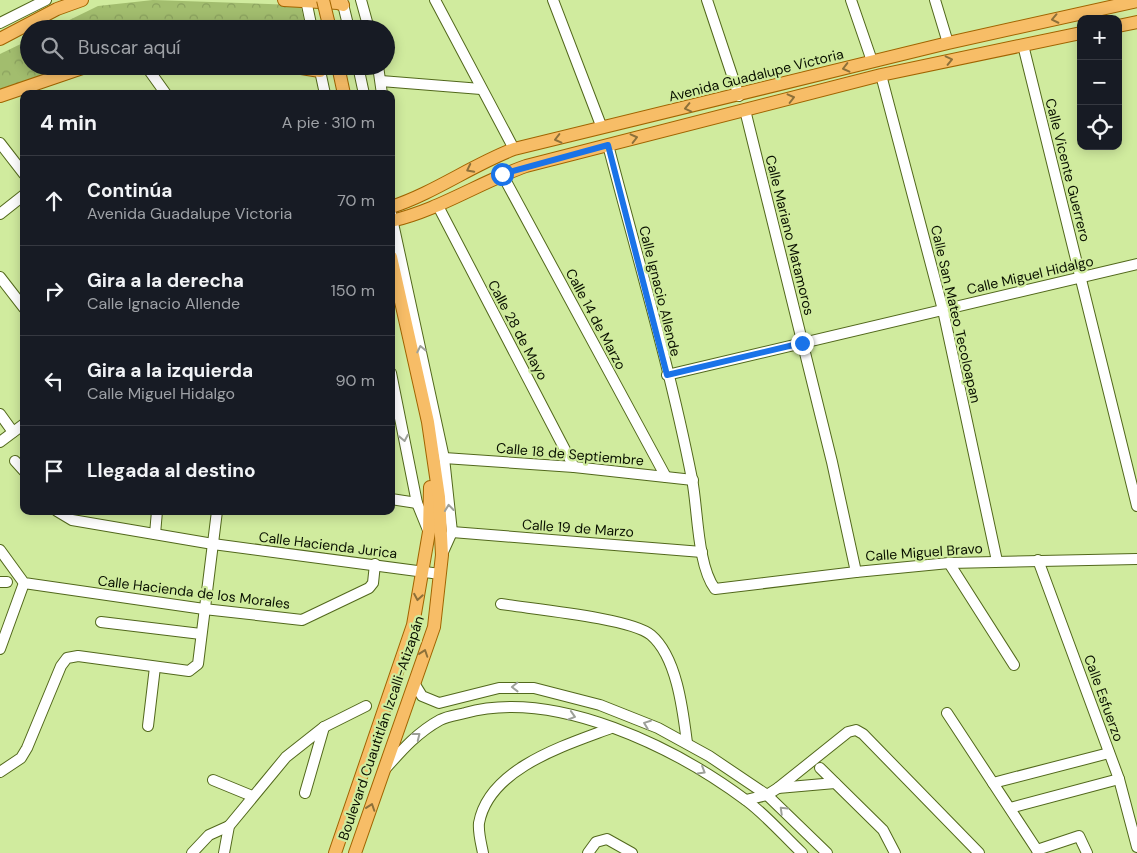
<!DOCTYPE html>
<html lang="es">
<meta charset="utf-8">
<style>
:root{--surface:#171b24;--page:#20242c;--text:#f1f3f6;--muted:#9ea1a6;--line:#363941}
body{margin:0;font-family:"DM Sans",sans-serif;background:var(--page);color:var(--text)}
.controls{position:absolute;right:15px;top:15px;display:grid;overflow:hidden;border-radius:10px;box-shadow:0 2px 12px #0003}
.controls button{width:45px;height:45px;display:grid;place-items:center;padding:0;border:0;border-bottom:1px solid var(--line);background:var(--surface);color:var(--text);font:25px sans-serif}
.stop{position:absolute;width:15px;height:15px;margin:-11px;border:4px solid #1a73e8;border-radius:50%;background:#fff}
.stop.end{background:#1a73e8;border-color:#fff;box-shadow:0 1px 5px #0008}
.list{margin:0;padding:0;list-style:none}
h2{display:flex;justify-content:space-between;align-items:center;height:65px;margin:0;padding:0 20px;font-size:21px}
h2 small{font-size:16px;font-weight:400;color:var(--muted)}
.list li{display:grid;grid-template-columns:32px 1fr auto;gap:15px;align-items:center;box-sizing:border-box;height:90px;padding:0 20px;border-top:1px solid var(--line)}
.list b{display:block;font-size:19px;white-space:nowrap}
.list p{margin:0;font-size:16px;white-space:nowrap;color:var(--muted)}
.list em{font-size:16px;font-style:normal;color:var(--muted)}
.icon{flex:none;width:28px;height:28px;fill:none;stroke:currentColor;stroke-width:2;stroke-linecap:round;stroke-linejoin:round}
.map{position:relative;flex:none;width:1137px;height:853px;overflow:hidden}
.search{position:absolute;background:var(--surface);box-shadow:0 2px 12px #0003;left:20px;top:20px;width:375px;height:55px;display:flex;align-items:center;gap:12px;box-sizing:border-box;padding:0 18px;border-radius:28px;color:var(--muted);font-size:19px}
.panel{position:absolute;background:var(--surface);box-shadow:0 2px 12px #0003;left:20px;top:90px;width:375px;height:425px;border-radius:10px}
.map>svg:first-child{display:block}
</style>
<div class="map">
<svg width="1137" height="853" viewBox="0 0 1137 853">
<defs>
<pattern id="park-crowns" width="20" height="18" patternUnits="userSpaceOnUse" patternTransform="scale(1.25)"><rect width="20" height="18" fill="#a2bd6e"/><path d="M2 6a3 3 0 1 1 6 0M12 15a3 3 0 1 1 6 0" fill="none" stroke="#8aa15e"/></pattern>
</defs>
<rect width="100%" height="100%" fill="#d0eb9e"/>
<g fill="url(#park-crowns)">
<path d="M153,0L297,5L301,7L306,29H51L98,6Z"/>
<path d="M29,40V66H71L0,93V54Z"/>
</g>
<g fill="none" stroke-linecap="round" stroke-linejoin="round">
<g stroke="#52681c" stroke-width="12">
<g id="minor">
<path d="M306,0L312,29"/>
<path d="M342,0L349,29"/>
<path d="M361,0L369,29"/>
<path d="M435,0L514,149"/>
<path d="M553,0L602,128"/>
<path d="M707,0L739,96"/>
<path d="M851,0L872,61"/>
<path d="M935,0L948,43"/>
<path d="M0,23L46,0"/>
<path d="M1023,45L1137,506"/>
<path d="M146,66L166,94"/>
<path d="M319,66L325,94"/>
<path d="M358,66L364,94"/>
<path d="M378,66L382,94"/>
<path d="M881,75L943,310L997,561"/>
<path d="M381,81L481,89"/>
<path d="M745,110L832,462L856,572"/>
<path d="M0,143L24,174"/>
<path d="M608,145C637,256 670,367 692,479C698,509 697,565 715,589L856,572L949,563L1137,559"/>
<path d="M502,174L666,477"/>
<path d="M438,206L574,467"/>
<path d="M0,214L24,195"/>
<path d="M391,214L444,458L452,532L443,552"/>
<path d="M0,277L24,308"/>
<path d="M391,373L417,503L428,530"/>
<path d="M667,375L1137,264"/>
<path d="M0,414L13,432"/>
<path d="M0,442L24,424"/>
<path d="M444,458L574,467L693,480"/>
<path d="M15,461L24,471"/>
<path d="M391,499L417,503"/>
<path d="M57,511L72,520L213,544L440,574"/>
<path d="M452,532L702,552"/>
<path d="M155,534L157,511"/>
<path d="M0,550L24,583L204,609L302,620L369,588L373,583L375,564"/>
<path d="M1038,560L1119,779L1137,847"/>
<path d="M949,563L1014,665"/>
<path d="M0,582H7"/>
<path d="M501,604C532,609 631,618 651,635C677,657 683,711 687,743"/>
<path d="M101,622L201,634"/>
<path d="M0,649L24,583"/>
<path d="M414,683L422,696L439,703L499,688H534L600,705L658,728L709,756L767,795L827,853"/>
<path d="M947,713L1039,853"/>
<path d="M148,726L155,667"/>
<path d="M386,768C403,749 418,732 440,720C447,716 457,715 465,713C556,688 676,748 747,801C767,816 784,836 802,853"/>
<path d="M820,768L883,830L895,853"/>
<path d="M0,772L21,758L27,748L61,666L67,658L78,656L189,671L198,664L217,511"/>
<path d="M213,780L252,796"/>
<path d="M993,783L1109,753"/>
<path d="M778,788L835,783"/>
<path d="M305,793L324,727"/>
<path d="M746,800L767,795L778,788L848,732L856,730L863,734L979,853"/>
<path d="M1010,808L1119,779"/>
<path d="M1037,850L1079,836L1087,853"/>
<path d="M192,853L209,835L229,826"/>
<path d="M224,853L229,826L286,757L324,727L366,706"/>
<path d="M483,853C481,843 478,832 479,823C489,768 566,745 611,728"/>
<path d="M588,853L596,842L607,839L632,853"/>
</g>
</g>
<g stroke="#a16401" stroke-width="14">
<g id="major">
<path d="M284,0L338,3L343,5"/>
<path d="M1118,26L1137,22"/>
<path d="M0,39L57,9L82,0"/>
<path d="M289,66L320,71L324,66"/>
<path d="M338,66L344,94"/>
<path d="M0,96L88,66"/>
<path d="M391,207C434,193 472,165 514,149L948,43L1137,1"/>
<path d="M391,221C439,210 480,182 526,166L881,75L1081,33"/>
<path d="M335,853L413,625L429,532L430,487"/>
<path d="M355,853L434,627L442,555L439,497L428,422L391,257"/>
</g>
</g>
<use href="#minor" stroke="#fff" stroke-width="10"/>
<use href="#major" stroke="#f7bd67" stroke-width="12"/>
<g stroke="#a16401" stroke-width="14" stroke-linecap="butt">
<path id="major-bridge" d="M323,0L330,29"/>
</g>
<use href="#major-bridge" stroke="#f7bd67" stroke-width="12"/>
</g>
<defs><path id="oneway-chevron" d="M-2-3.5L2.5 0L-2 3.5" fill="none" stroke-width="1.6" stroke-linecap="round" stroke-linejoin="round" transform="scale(1.25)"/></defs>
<g stroke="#8c7039">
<use href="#oneway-chevron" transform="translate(1055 19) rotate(168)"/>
<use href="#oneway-chevron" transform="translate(949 60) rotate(-13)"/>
<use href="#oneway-chevron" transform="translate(846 68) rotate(166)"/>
<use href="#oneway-chevron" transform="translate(791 98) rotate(-14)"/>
<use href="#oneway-chevron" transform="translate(688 108) rotate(167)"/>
<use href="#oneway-chevron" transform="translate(634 138) rotate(-14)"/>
<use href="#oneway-chevron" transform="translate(558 139) rotate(166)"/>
<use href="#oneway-chevron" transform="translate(470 169) rotate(153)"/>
<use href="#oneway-chevron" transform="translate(418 597) rotate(100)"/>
<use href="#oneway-chevron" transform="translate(424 653) rotate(-71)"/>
<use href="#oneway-chevron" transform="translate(371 807) rotate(-71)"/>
</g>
<g stroke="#9da099">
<use href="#oneway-chevron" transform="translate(421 349) rotate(-102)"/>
<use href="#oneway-chevron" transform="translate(404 438) rotate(79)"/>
<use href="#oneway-chevron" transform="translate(449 508) rotate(-96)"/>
<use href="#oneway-chevron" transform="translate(515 687) rotate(179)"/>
<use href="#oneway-chevron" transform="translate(572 716) rotate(17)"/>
<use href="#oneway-chevron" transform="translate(647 724) rotate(-159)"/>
<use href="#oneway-chevron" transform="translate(417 736) rotate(-38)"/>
<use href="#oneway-chevron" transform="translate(702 771) rotate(31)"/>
<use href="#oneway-chevron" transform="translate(783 810) rotate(-136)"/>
</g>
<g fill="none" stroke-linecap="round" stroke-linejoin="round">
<path stroke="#1a73e8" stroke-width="6" d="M502,174L608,145L667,375L802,343"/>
</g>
<g text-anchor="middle" stroke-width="4.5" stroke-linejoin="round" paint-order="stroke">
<g font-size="14" fill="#0a1100" stroke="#d0eb9e">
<text transform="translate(756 75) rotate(-14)" y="5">Avenida Guadalupe Victoria</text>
<text transform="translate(1068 170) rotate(76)" y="5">Calle Vicente Guerrero</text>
<text transform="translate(790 235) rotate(76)" y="5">Calle Mariano Matamoros</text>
<text transform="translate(1030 275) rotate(-13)" y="5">Calle Miguel Hidalgo</text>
<text transform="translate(660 291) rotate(76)" y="5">Calle Ignacio Allende</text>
<text transform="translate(956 314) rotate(77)" y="5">Calle San Mateo Tecoloapan</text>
<text transform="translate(596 319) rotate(62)" y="5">Calle 14 de Marzo</text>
<text transform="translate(518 330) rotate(62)" y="5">Calle 28 de Mayo</text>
<text transform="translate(570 454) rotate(5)" y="5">Calle 18 de Septiembre</text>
<text transform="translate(578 528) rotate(4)" y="5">Calle 19 de Marzo</text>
<text transform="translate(328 545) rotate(7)" y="5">Calle Hacienda Jurica</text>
<text transform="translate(924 552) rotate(-4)" y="5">Calle Miguel Bravo</text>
<text transform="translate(194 592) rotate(7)" y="5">Calle Hacienda de los Morales</text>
<text transform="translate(1104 698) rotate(70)" y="5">Calle Esfuerzo</text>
<text transform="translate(381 728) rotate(-71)" y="5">Boulevard Cuautitlán Izcalli-Atizapán</text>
</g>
</g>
</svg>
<div class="controls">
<button>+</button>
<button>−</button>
<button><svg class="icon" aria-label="locate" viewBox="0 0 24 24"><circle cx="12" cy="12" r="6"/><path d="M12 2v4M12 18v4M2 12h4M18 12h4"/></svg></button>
</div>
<div class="stop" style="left:502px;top:174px"></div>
<div class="stop end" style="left:802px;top:343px"></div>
<div class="search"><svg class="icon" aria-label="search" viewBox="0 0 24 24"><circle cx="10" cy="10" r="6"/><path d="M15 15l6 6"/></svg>Buscar aquí</div>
<section class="panel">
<h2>4 min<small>A pie · 310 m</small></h2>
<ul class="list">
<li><svg class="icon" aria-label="ahead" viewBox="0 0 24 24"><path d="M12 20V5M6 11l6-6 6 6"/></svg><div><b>Continúa</b><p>Avenida Guadalupe Victoria</p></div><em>70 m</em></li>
<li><svg class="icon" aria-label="right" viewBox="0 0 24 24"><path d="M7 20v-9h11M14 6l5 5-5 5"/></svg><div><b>Gira a la derecha</b><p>Calle Ignacio Allende</p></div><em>150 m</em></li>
<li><svg class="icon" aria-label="left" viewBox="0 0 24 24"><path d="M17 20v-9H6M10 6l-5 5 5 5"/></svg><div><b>Gira a la izquierda</b><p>Calle Miguel Hidalgo</p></div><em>90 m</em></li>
<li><svg class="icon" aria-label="arrive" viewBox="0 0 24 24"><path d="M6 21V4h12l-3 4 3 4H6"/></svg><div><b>Llegada al destino</b></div></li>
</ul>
</section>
</div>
